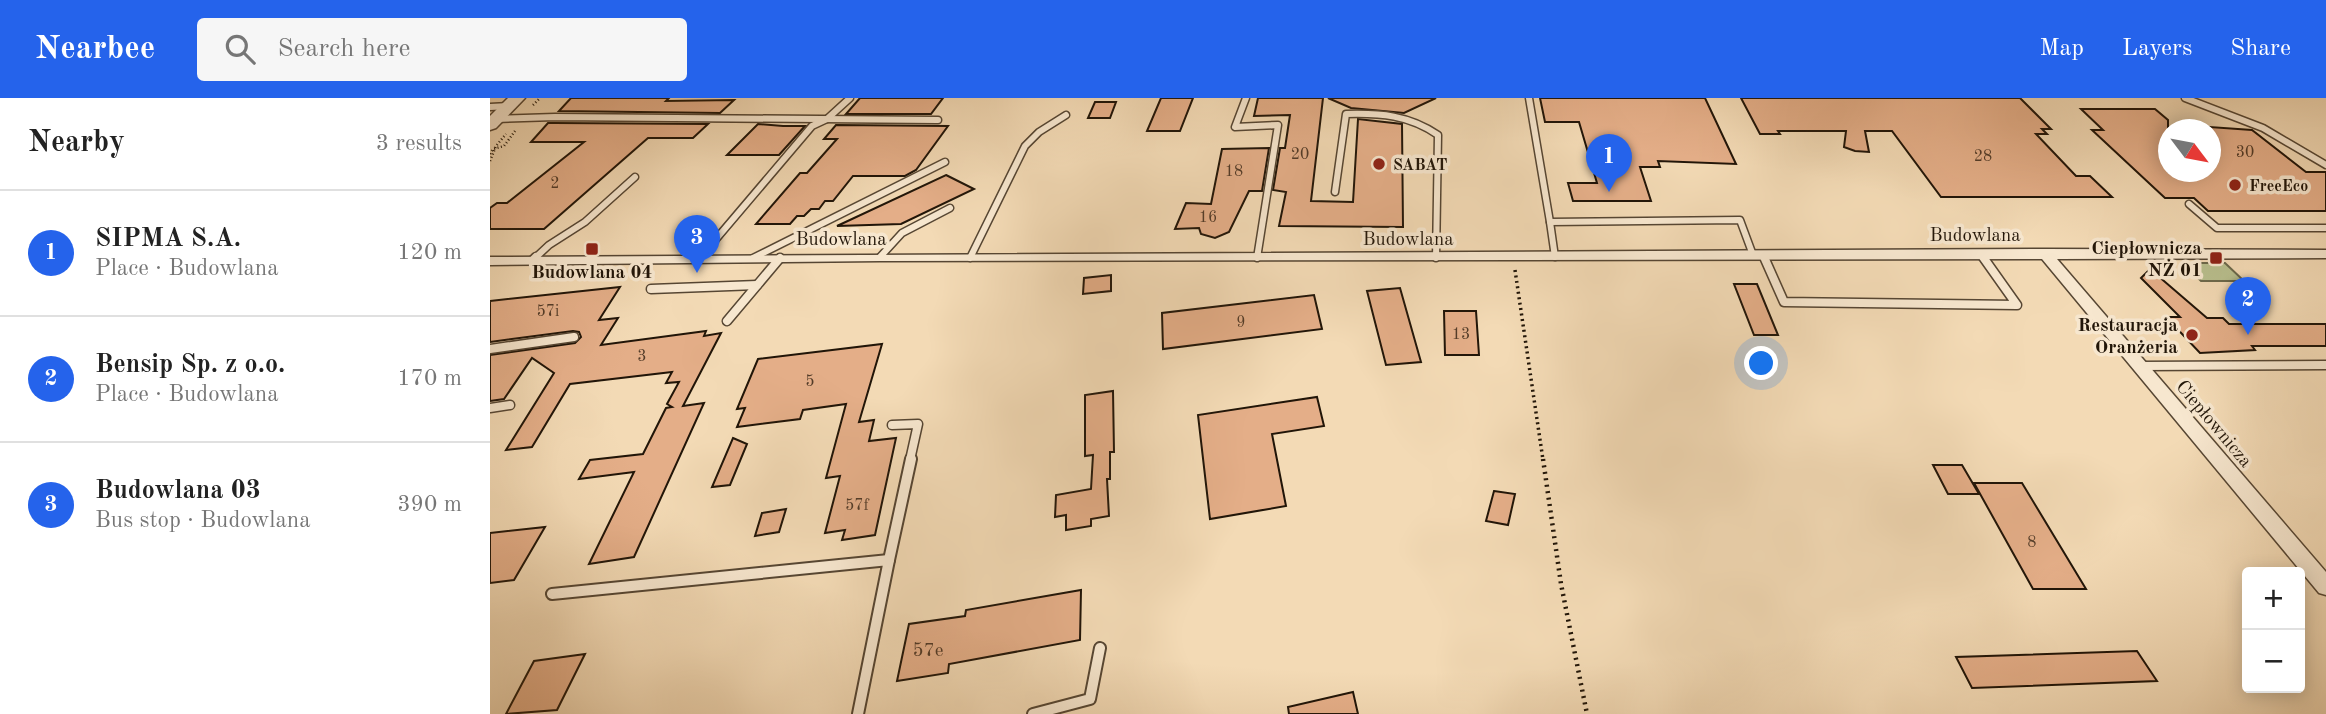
<!DOCTYPE html>
<meta charset="utf-8">
<style>
:root{--surface:#fff;--page:#f6f6f6;--text:#222;--muted:#767676;--line:#e0e0e0;--accent:#2563eb}
body{margin:0;font-family:"Old Standard TT",serif;background:var(--page);color:var(--text)}
.controls{position:absolute;right:21px;bottom:21px;display:grid;overflow:hidden;border-radius:7px;box-shadow:0 4px 18px #0003}
.controls button{width:63px;height:63px;display:grid;place-items:center;padding:0;border:0;border-bottom:2px solid var(--line);background:var(--surface);color:var(--text);font:35px sans-serif}
.compass{position:absolute;left:1668px;top:21px;width:63px;height:63px;border-radius:50%;background:var(--surface);box-shadow:0 4px 18px #0003;rotate:122deg}
.you{position:absolute;left:1272px;top:266px;width:24px;height:24px;margin:-18px;border:5px solid #fff;border-radius:50%;background:#1a73e8;box-shadow:0 0 0 10px #1a73e833}
.badge{display:grid;place-items:center;width:46px;height:46px;border-radius:50%;background:var(--accent);color:#fff;font-size:23px;font-weight:700}
.pin{position:absolute;translate:-50% -58px;filter:drop-shadow(0 2px 4px #0008)}
.pin::after{content:'';position:absolute;top:37px;width:24px;height:21px;background:inherit;clip-path:polygon(0 0,100% 0,50% 100%)}
.list{margin:0;padding:0;list-style:none}
h2{display:flex;justify-content:space-between;align-items:center;height:91px;margin:0;padding:0 28px;font-size:30px}
h2 small{font-size:23px;font-weight:400;color:var(--muted)}
.list li{display:grid;grid-template-columns:46px 1fr auto;gap:21px;align-items:center;box-sizing:border-box;height:126px;padding:0 28px;border-top:2px solid var(--line)}
.list b{display:block;font-size:26px;white-space:nowrap}
.list p{margin:0;font-size:23px;white-space:nowrap;color:var(--muted)}
.list em{font-size:23px;font-style:normal;color:var(--muted)}
.icon{flex:none;width:38px;height:38px;fill:none;stroke:currentColor;stroke-width:2;stroke-linecap:round;stroke-linejoin:round}
.map{position:relative;flex:none;width:1836px;height:616px;overflow:hidden}
header{display:flex;align-items:center;gap:42px;box-sizing:border-box;height:98px;padding:0 35px;background:var(--accent);color:#fff}
header strong{font-size:33px}
nav{display:flex;gap:38px;margin-inline-start:auto;font-size:24px}
.search{width:490px;height:63px;background:var(--page);display:flex;align-items:center;gap:18px;box-sizing:border-box;padding:0 24px;border-radius:7px;color:var(--muted);font-size:26px}
main{display:flex}
aside{flex:1;background:var(--surface)}
.map>svg:first-child{display:block}
</style>
<header>
<strong>Nearbee</strong>
<div class="search"><svg class="icon" aria-label="search" viewBox="0 0 24 24"><circle cx="10" cy="10" r="6"/><path d="M15 15l6 6"/></svg>Search here</div>
<nav><a>Map</a><a>Layers</a><a>Share</a></nav>
</header>
<main>
<aside>
<h2>Nearby<small>3 results</small></h2>
<ul class="list">
<li><span class="badge">1</span><div><b>SIPMA S.A.</b><p>Place · Budowlana</p></div><em>120 m</em></li>
<li><span class="badge">2</span><div><b>Bensip Sp. z o.o.</b><p>Place · Budowlana</p></div><em>170 m</em></li>
<li><span class="badge">3</span><div><b>Budowlana 03</b><p>Bus stop · Budowlana</p></div><em>390 m</em></li>
</ul>
</aside>
<div class="map">
<svg width="1836" height="616" viewBox="0 0 1836 616">
<rect width="100%" height="100%" fill="#f3dab5"/>
<filter id="stains"><feTurbulence type="fractalNoise" baseFrequency=".00286" numOctaves="4"/><feColorMatrix values="0 0 0 0 .2 0 0 0 0 .09 0 0 0 0 .02 0 0 0 .5 -.17"/></filter>
<radialGradient id="worn" r=".72"><stop offset=".6" stop-color="#630" stop-opacity="0"/><stop offset="1" stop-color="#630" stop-opacity=".3"/></radialGradient>
<path fill="#b9c08f" stroke="#6d6a4c" stroke-width="2" d="M1693,165H1735L1754,183H1711Z"/>
<g fill="#e4ae88" stroke="#211508" stroke-width="2">
<path d="M81,0H179L176,3L244,2L230,15L69,13Z"/>
<path d="M370,0H453L441,16H356Z"/>
<path d="M671,0H703L690,33H657Z"/>
<path d="M768,0H833L821,103L863,104L868,21L912,26L913,129L789,128L796,94L783,92L790,50H795L800,17L764,18Z"/>
<path d="M838,0H946L914,15L861,10Z"/>
<path d="M1050,0H1215L1246,66L1168,63L1170,69H1150L1161,103H1083L1078,85H1107L1089,24H1055Z"/>
<path d="M1251,0H1530L1561,31H1552L1557,36H1546L1586,78H1600L1622,99H1451L1402,33H1375L1379,54L1365,53L1354,49L1356,33H1288L1290,36H1270Z"/>
<path d="M605,4H626L620,20H598Z"/>
<path d="M1591,11H1665L1678,22V74H1720V29L1762,32L1816,74H1836V113H1718L1704,100H1675L1602,32H1613Z"/>
<path d="M58,25H65L218,26L203,40H158L54,131H0V110L7,105H17L94,44H41Z"/>
<path d="M268,26L293,28H315L289,57H237Z"/>
<path d="M346,27L458,28L426,72L415,78H363L343,103H335L329,111H321L314,118H307L300,126H266L310,75H317L347,41H334Z"/>
<path d="M779,50L772,93H759L739,134L725,140L711,136L709,130L685,131L696,105L721,106L732,51Z"/>
<path d="M456,77L484,91L411,126L347,128Z"/>
<path d="M1660,171L1717,220H1733L1739,226H1836V248H1762L1765,252L1710,255L1676,219H1690L1651,180Z"/>
<path d="M621,177V193L593,196L594,180Z"/>
<path d="M1244,186H1267L1288,237H1264Z"/>
<path d="M130,189L109,222L128,220L111,247L216,233L214,238L231,235L193,308L214,305L144,459L99,466L144,374L89,381L100,362L153,356L176,310L182,309L177,306L189,284L176,285L182,274L80,286L42,349L16,352L64,275L42,260L14,301L0,303V257L85,245L91,239L89,234L83,233L0,244V203Z"/>
<path d="M910,190L931,264L896,267L877,193Z"/>
<path d="M824,197L832,231L673,251L672,215Z"/>
<path d="M954,213H986L989,257H955Z"/>
<path d="M392,246L369,324L384,322L379,343L406,340L385,437L352,442L355,432L335,435L350,378L336,380L356,306L313,312L310,321L247,329L255,310L247,311L268,261Z"/>
<path d="M623,293L624,354H620V381H617L619,418L601,421V428L576,432V417L565,419L566,397L601,391L603,357L595,358V297Z"/>
<path d="M827,299L834,328L782,336L796,408L720,421L708,317Z"/>
<path d="M243,340L257,346L240,387L222,389Z"/>
<path d="M1443,367H1472L1489,396H1458Z"/>
<path d="M1484,385H1532L1596,491H1543Z"/>
<path d="M1004,393L1025,396L1018,427L996,423Z"/>
<path d="M296,411L289,434L265,438L272,415Z"/>
<path d="M55,429L24,482L0,485V435Z"/>
<path d="M591,492L590,542L459,566L458,575L407,583L419,526L475,518L476,512Z"/>
<path d="M1647,553L1667,583L1482,590L1466,559Z"/>
<path d="M95,556L67,612L16,616L44,563Z"/>
<path d="M863,594L868,616H799L798,609Z"/>
</g>
<g fill="none" stroke-linecap="round" stroke-linejoin="round">
<g stroke="#564633" stroke-width="9">
<g id="service-far2">
<path d="M756,0L745,29L788,27L767,160"/>
<path d="M1039,0L1060,124L1250,122L1263,157"/>
<path d="M1695,0L1773,30L1836,67"/>
<path d="M0,9L19,8"/>
<path d="M6,21L65,19L448,22"/>
<path d="M845,94L856,16C890,15 919,17 948,37L946,160"/>
<path d="M1699,106L1727,130H1836"/>
<path d="M1060,124L1065,159"/>
<path d="M1491,156L1494,161"/>
<path d="M1273,157L1275,161"/>
<path d="M390,159L412,135L460,110"/>
<path d="M210,160L322,28L337,21L360,0"/>
<path d="M263,160L455,64"/>
<path d="M480,160L535,48L549,34L576,17"/>
<path d="M44,161L59,147L95,124L145,79"/>
</g>
</g>
<g stroke="#564633" stroke-width="11">
<g id="service-far1">
<path d="M1274,159L1294,204L1527,207L1493,159"/>
<path d="M42,163L46,159"/>
<path d="M161,191L267,187"/>
<path d="M237,223L290,160"/>
<path d="M0,251L84,239"/>
<path d="M1650,268L1836,267"/>
<path d="M0,310L20,307"/>
<path d="M402,327L428,326L420,362"/>
</g>
</g>
<g stroke="#564633" stroke-width="14">
<g id="service">
<path d="M399,462L421,361"/>
<path d="M62,496L399,462L368,616"/>
<path d="M543,616L600,601L610,550"/>
</g>
</g>
<g stroke="#564633" stroke-width="3">
<path id="minor" d="M1554,151L1836,152V160L1567,161L1836,474V497L1829,495L1552,161L390,163L0,167V159Z"/>
</g>
<g stroke="#564633" stroke-width="3">
<path id="tertiary" d="M18,0H35L6,30L0,32V18Z"/>
</g>
<g stroke="#211508" stroke-width="2.5" stroke-dasharray="1 2.5" stroke-linecap="butt">
<path d="M43,7L50,0"/>
<path d="M0,56L3,51L14,48L25,33"/>
<path d="M0,63L6,48L16,36"/>
</g>
<path stroke="#211508" stroke-width="3.5" stroke-dasharray="2 3.5" stroke-linecap="butt" d="M1025,172L1053,362"/>
<path stroke="#211508" stroke-width="4.5" stroke-dasharray="2 4.5" stroke-linecap="butt" d="M1053,361L1071,486L1097,616"/>
<use href="#service-far2" stroke="#f7e7cf" stroke-width="6"/>
<use href="#service-far1" stroke="#f7e7cf" stroke-width="8"/>
<use href="#service" stroke="#f7e7cf" stroke-width="10"/>
<use href="#minor" fill="#f7e7cf" fill-rule="evenodd"/>
<use href="#tertiary" fill="#f7e7cf" fill-rule="evenodd"/>
</g>
<g fill="#8f2418" stroke="#f7e7cf" stroke-width="2.5">
<circle cx="889" cy="66" r="7"/>
<circle cx="1745" cy="87" r="7"/>
<rect x="95" y="144" width="14" height="14" rx="3.5"/>
<rect x="1719" y="153" width="14" height="14" rx="3.5"/>
<circle cx="1702" cy="237" r="7"/>
</g>
<g text-anchor="middle" stroke-width="7" stroke-linejoin="round" paint-order="stroke">
<g font-size="16" fill="#523b28">
<text x="1755" y="59">30</text>
<text x="810" y="61">20</text>
<text x="1493" y="63">28</text>
<text x="744" y="78">18</text>
<text x="65" y="90">2</text>
<text x="718" y="124">16</text>
<text x="58" y="218">57i</text>
<text x="751" y="229">9</text>
<text x="971" y="241">13</text>
<text x="152" y="263">3</text>
<text x="320" y="288">5</text>
<text x="367" y="412">57f</text>
<text x="1542" y="449">8</text>
</g>
<g font-size="16" font-weight="bold" fill="#211508" stroke="#f7e7cf" text-anchor="start">
<text x="903" y="72">SABAT</text>
<text x="1759" y="93">FreeEco</text>
</g>
<g font-size="19" fill="#211508" stroke="#f7e7cf">
<text x="1485" y="143">Budowlana</text>
<text x="351" y="147">Budowlana</text>
<text x="918" y="147">Budowlana</text>
<text transform="translate(1725 325) rotate(50)" y="7">Ciepłownicza</text>
</g>
<g font-size="19" font-weight="bold" fill="#211508" stroke="#f7e7cf" text-anchor="end">
<text x="1712" y="156">Ciepłownicza<tspan x="1712" dy="22">NŻ 01</tspan></text>
<text x="102" y="180" text-anchor="middle">Budowlana 04</text>
<text x="1688" y="233">Restauracja<tspan x="1688" dy="22">Oranżeria</tspan></text>
</g>
<g font-size="19" fill="#523b28">
<text x="438" y="558">57e</text>
</g>
</g>
<rect width="100%" height="100%" filter="url(#stains)"/>
<rect width="100%" height="100%" fill="url(#worn)"/>
</svg>
<div class="controls">
<button>+</button>
<button>−</button>
</div>
<svg class="compass" viewBox="-18 -18 36 36"><path d="M0-13l5 13h-10z" fill="#e53935"/><path d="M0 13l5-13h-10z" fill="#767676"/></svg>
<div class="you"></div>
<div class="pin badge" style="left:1119px;top:94px">1</div>
<div class="pin badge" style="left:1758px;top:237px">2</div>
<div class="pin badge" style="left:207px;top:175px">3</div>
</div>
</main>
